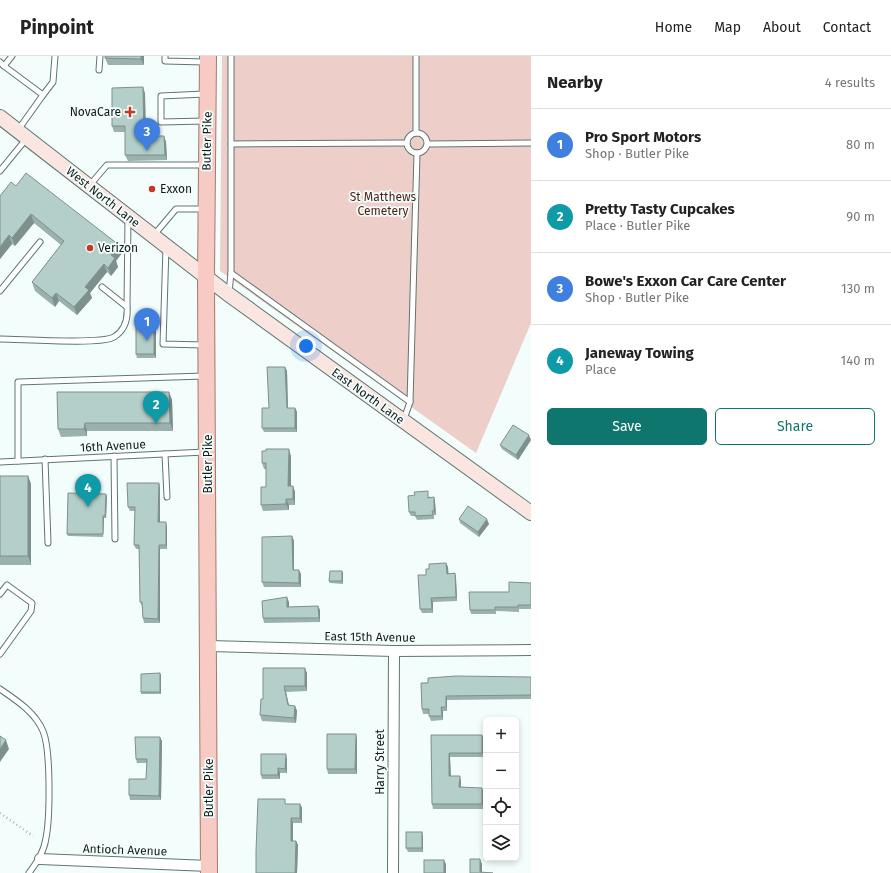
<!DOCTYPE html>
<meta charset="utf-8">
<style>
:root{--surface:#fff;--page:#f2f2f2;--text:#222;--muted:#767676;--line:#e0e0e0;--accent:#0f766e}
body{margin:0;font-family:"Fira Sans",sans-serif;background:var(--page);color:var(--text)}
.controls{position:absolute;right:12px;bottom:12px;display:grid;overflow:hidden;border-radius:6px;box-shadow:0 2px 6px #0003}
.controls button{width:36px;height:36px;display:grid;place-items:center;padding:0;border:0;border-bottom:1px solid var(--line);background:var(--surface);color:var(--text);font:20px sans-serif}
.you{position:absolute;left:306px;top:290px;width:14px;height:14px;margin:-10px;border:3px solid #fff;border-radius:50%;background:#1a73e8;box-shadow:0 0 0 6px #1a73e833}
.badge{display:grid;place-items:center;width:26px;height:26px;border-radius:50%;background:var(--accent);color:#fff;font-size:13px;font-weight:700}
.pin{position:absolute;translate:-50% -33px;filter:drop-shadow(0 1px 2px #0008)}
.pin::after{content:'';position:absolute;top:21px;width:14px;height:12px;background:inherit;clip-path:polygon(0 0,100% 0,50% 100%)}
.list{margin:0;padding:0;list-style:none}
h2{display:flex;justify-content:space-between;align-items:center;height:52px;margin:0;padding:0 16px;font-size:17px}
h2 small{font-size:13px;font-weight:400;color:var(--muted)}
.list li{display:grid;grid-template-columns:26px 1fr auto;gap:12px;align-items:center;box-sizing:border-box;height:72px;padding:0 16px;border-top:1px solid var(--line)}
.list b{display:block;font-size:15px;white-space:nowrap}
.list p{margin:0;font-size:13px;white-space:nowrap;color:var(--muted)}
.list em{font-size:13px;font-style:normal;color:var(--muted)}
.actions{display:flex;gap:8px;padding:12px 16px}
.actions a{flex:1;padding:9px 0;border:1px solid var(--accent);border-radius:6px;text-align:center;font-size:14px;color:var(--accent)}
.actions .main{background:var(--accent);color:#fff}
.icon{flex:none;width:22px;height:22px;fill:none;stroke:currentColor;stroke-width:2;stroke-linecap:round;stroke-linejoin:round}
.map{position:relative;flex:none;width:531px;height:817px;overflow:hidden}
header{display:flex;align-items:center;gap:24px;box-sizing:border-box;height:56px;padding:0 20px;background:var(--surface);border-bottom:1px solid var(--line)}
header strong{font-size:19px}
nav{display:flex;gap:22px;margin-inline-start:auto;font-size:14px}
main{display:flex}
aside{flex:1;background:var(--surface)}
.map>svg:first-child{display:block}
</style>
<header>
<strong>Pinpoint</strong>
<nav><a>Home</a><a>Map</a><a>About</a><a>Contact</a></nav>
</header>
<main>
<div class="map">
<svg width="531" height="817" viewBox="0 0 531 817">
<rect width="100%" height="100%" fill="#f3fefc"/>
<path fill="#edcec8" d="M222,0H531V267L476,397L220,215Z"/>
<g fill="none" stroke-linecap="round" stroke-linejoin="round">
<g stroke="#5e7671" stroke-width="7">
<g id="lane">
<path d="M165,0V5L205,6"/>
<path d="M416,0V77"/>
<path d="M0,6L4,10L12,0"/>
<path d="M4,10L43,39L53,26L55,0"/>
<path d="M99,14L100,0"/>
<path d="M205,38L161,40V66L206,65"/>
<path d="M18,74L43,39"/>
<circle cx="417" cy="87" r="10"/>
<path d="M231,88L407,87"/>
<path d="M428,88L531,87"/>
<path d="M0,115L27,82"/>
<path d="M89,130L107,109H206"/>
<path d="M154,179L176,153H206"/>
<path d="M166,191L163,288L204,289"/>
<path d="M231,217L410,346"/>
<path d="M0,235L40,186"/>
<path d="M229,237L231,217V0"/>
<path d="M127,251L128,162"/>
<path d="M0,283C21,283 101,289 114,281C125,274 128,263 127,251L102,231"/>
<path d="M404,363L410,346L417,97"/>
<path d="M165,398L167,441"/>
<path d="M114,400L115,483"/>
<path d="M45,403L48,487"/>
<path d="M18,405V326L204,320"/>
<path d="M0,406L205,396"/>
<path d="M0,538L7,529L32,547L31,555L0,598"/>
<path d="M0,633C16,644 35,656 43,675C51,694 50,761 46,782C44,796 37,806 29,817"/>
</g>
</g>
<g stroke="#5e7671" stroke-width="12">
<g id="street">
<path d="M209,590L394,595L531,594"/>
<path d="M40,803L209,810"/>
<path d="M393,817L394,595"/>
</g>
</g>
<g stroke="#5e7671" stroke-width="16">
<path id="secondary" d="M0,61L228,238L531,457"/>
</g>
<g stroke="#a4786e" stroke-width="18">
<path id="primary" d="M208,0L206,221L209,817"/>
</g>
<path stroke="#abb5b3" stroke-width="2.5" stroke-dasharray="1 3" stroke-linecap="butt" d="M0,757L33,780"/>
<use href="#lane" stroke="#fff" stroke-width="5"/>
<use href="#street" stroke="#fff" stroke-width="10"/>
<use href="#secondary" stroke="#fbe5e1" stroke-width="14"/>
<use href="#primary" stroke="#f7cbc3" stroke-width="16"/>
</g>
<g fill="#9bb1ad">
<path d="M105,0H144V9H108L105,2Z"/>
<path d="M145,37L146,80H164L166,86L167,104L128,105L125,99V76H114L112,70Z"/>
<path d="M16,130L119,189L122,197L116,205L118,211L111,220L107,216L90,237L92,242L77,259L59,245L55,251L35,235L32,226L61,189L34,167L15,190L12,188L0,203V140Z"/>
<path d="M154,264L156,268V302H137L136,298Z"/>
<path d="M285,311L287,315L288,352H295L297,356V376H264L262,372L269,352Z"/>
<path d="M169,336L172,344L173,375H87V380L61,381L58,373Z"/>
<path d="M531,384L518,404L502,393L500,389Z"/>
<path d="M291,400V430H293L295,436V449H289V454L263,455L261,449L266,431V413H264L262,407Z"/>
<path d="M0,420H28L31,428V509H0Z"/>
<path d="M159,427L160,432V466L167,471V493H160V567H144L143,562L142,550L140,546L139,493H136L134,489L135,455H130L128,451Z"/>
<path d="M107,440L106,462H104L103,481L68,480L67,478Z"/>
<path d="M430,440V442L434,441L435,446L436,459H434V463L417,464L415,460H411L409,456Z"/>
<path d="M459,463L489,468L479,481L460,467Z"/>
<path d="M292,480L294,485V514L301,518V531H264L262,526Z"/>
<path d="M446,507L448,511V518L455,517L456,522L457,545L433,546V557H422L420,553L426,519L429,513Z"/>
<path d="M342,515L343,517V528L330,527L329,525Z"/>
<path d="M531,527V553H519V556L496,555V558H471L470,554L509,536Z"/>
<path d="M289,546V551L318,550L320,554V566L264,567L263,562Z"/>
<path d="M263,612L307,617V635L286,636L289,649L295,650L297,655L296,667L262,665L260,659L263,643Z"/>
<path d="M161,619V638H141V636Z"/>
<path d="M531,621V643L447,644V655H443V664L431,665L429,660V658H423L422,653L421,627Z"/>
<path d="M431,679L484,683V701H450L451,720L461,725V731L484,736V753H433L432,748Z"/>
<path d="M357,683V718H328L327,713Z"/>
<path d="M162,685L161,744H130L129,739L146,723L147,707H137L136,703Z"/>
<path d="M287,703V717H280V723H262L261,719Z"/>
<path d="M285,743L286,748H300L302,752V767H293V785H296L298,789L297,817Z"/>
<path d="M422,776L423,781V796H408L406,792Z"/>
</g>
<g fill="#7e908d">
<path d="M141,0H144V9L141,3Z"/>
<path d="M143,31L145,37L146,86L144,80Z"/>
<path d="M164,80L166,86L167,104L165,99Z"/>
<path d="M31,158L34,167L15,190L12,182Z"/>
<path d="M9,179L12,188L0,203V191Z"/>
<path d="M119,189L122,197L116,205L118,211L111,220L108,212L111,199Z"/>
<path d="M104,208L107,216L90,237L92,242L77,259L74,251L85,231Z"/>
<path d="M56,237L59,245L55,251L52,242Z"/>
<path d="M154,264L156,268V302L154,298Z"/>
<path d="M285,311L287,315L288,356L287,352Z"/>
<path d="M169,336L172,344L173,375L170,367Z"/>
<path d="M295,352L297,356V376L295,372Z"/>
<path d="M85,367L87,375V380L84,373Z"/>
<path d="M529,379L531,384L518,404L516,399Z"/>
<path d="M289,393L291,400V437L288,430Z"/>
<path d="M28,420L31,428V509L28,500Z"/>
<path d="M159,427L160,432V471L158,466Z"/>
<path d="M293,430L295,436V449L293,443Z"/>
<path d="M106,438L107,440L106,462L105,460Z"/>
<path d="M434,441L435,446L436,459L434,455Z"/>
<path d="M286,443L289,449V454L286,448Z"/>
<path d="M103,460L104,462L103,481Z"/>
<path d="M487,463L489,468L479,481L478,476Z"/>
<path d="M166,466L167,471V493L166,489Z"/>
<path d="M292,480L294,485V518L293,514Z"/>
<path d="M159,489L160,493V567L158,563Z"/>
<path d="M446,507L448,511L449,522L447,518Z"/>
<path d="M299,514L301,518V531L299,527Z"/>
<path d="M342,515L343,517V528L342,525Z"/>
<path d="M455,517L456,522L457,545L456,541Z"/>
<path d="M287,541L289,546V555L287,551Z"/>
<path d="M431,542L433,546V557L432,553Z"/>
<path d="M318,550L320,554V566L319,562Z"/>
<path d="M305,612L307,617V635L305,630Z"/>
<path d="M160,617L161,619V638L160,636Z"/>
<path d="M284,630L286,636L290,655L288,649Z"/>
<path d="M446,640L447,644V655L446,651Z"/>
<path d="M295,650L297,655L296,667L294,662Z"/>
<path d="M441,651L443,655V664L442,660Z"/>
<path d="M356,678L357,683V718L355,713Z"/>
<path d="M482,679L484,683V701L482,697Z"/>
<path d="M160,681L162,685L161,744L159,740Z"/>
<path d="M6,684L9,693L0,706V693Z"/>
<path d="M449,697L450,701L451,725L449,720Z"/>
<path d="M286,698L287,703V717L285,713Z"/>
<path d="M278,712L280,717V723L278,719Z"/>
<path d="M460,720L461,725V736L459,731Z"/>
<path d="M482,732L484,736V753L482,748Z"/>
<path d="M300,748L302,752V767L300,762Z"/>
<path d="M291,762L293,767V789L291,785Z"/>
<path d="M422,776L423,781V796L422,792Z"/>
<path d="M296,785L298,789L297,817H295Z"/>
<path d="M480,803L482,808V817H480Z"/>
<path d="M444,804L446,808V817H444Z"/>
</g>
<g fill="#b4cec9" stroke="#7e908d">
<path d="M105,0H141V3L105,2Z"/>
<path d="M143,31L144,80H164L165,99H125V70H112V32Z"/>
<path d="M26,117L119,189L111,199L115,202L108,212L104,208L85,231L89,234L74,251L56,237L52,242L32,226L64,185L31,158L12,182L9,179L0,191V140L11,126L16,130Z"/>
<rect x="136" y="264" width="18" height="34"/>
<path d="M267,311H285L287,352H295V372H262V352H269Z"/>
<path d="M57,336H169L170,367H85L84,373H58Z"/>
<path d="M513,369L529,379L516,399L500,389Z"/>
<path d="M266,393H289L288,430H293V443H286V448L261,449V431H266V407H262V395H266Z"/>
<rect x="0" y="420" width="28" height="80"/>
<path d="M127,427H159L158,466H166V489H159L158,563L143,562L142,546H140L139,489H134L135,451H128Z"/>
<path d="M428,435V442L434,441V455H432L433,459L415,460V456H409L408,440L415,439L414,436Z"/>
<path d="M68,437L106,438L105,460H103V478H67Z"/>
<path d="M468,450L487,463L478,476L459,463Z"/>
<path d="M292,480L293,514H299V527L262,526V481Z"/>
<path d="M446,507L447,518L455,517L456,541L431,542L432,553H420L418,519H426V513H429V508Z"/>
<path d="M330,515H342V525H329Z"/>
<path d="M509,526L531,527V549H518V551H495V554H470L469,536H509Z"/>
<path d="M287,541V551L318,550L319,562H263L262,545Z"/>
<path d="M263,612H305V630H284L288,649L295,650L294,662L260,659L261,643H263Z"/>
<path d="M160,617V636H141V618Z"/>
<path d="M456,620L531,621V639L446,640V651H441L442,660H429V653H422L421,627H428V622Z"/>
<path d="M327,678H356L355,713H327Z"/>
<path d="M431,679H482V697H449V720H460L459,731L482,732V748H432Z"/>
<path d="M0,680L6,684L0,693Z"/>
<path d="M135,681H160L159,740L129,739V723H146L147,703H136Z"/>
<path d="M261,698H286L285,713L278,712V719H261Z"/>
<path d="M258,743H285V748H300V762H291V785H296L295,817H256V795Z"/>
<rect x="406" y="776" width="16" height="16"/>
<path d="M470,803H480V816L493,817H470Z"/>
<rect x="424" y="804" width="20" height="13"/>
</g>
<g fill="#c53826" stroke="#f3fefc" stroke-width="1.5">
<path d="M128 50h4v4h4v4h-4v4h-4v-4h-4v-4h4z"/>
<circle cx="152" cy="133" r="4"/>
<circle cx="90" cy="192" r="4"/>
</g>
<g text-anchor="middle" stroke-width="3.5" stroke-linejoin="round" paint-order="stroke">
<g font-size="12" fill="#131c1a" stroke="#f3fefc" text-anchor="start">
<text x="121" y="60" text-anchor="end">NovaCare</text>
<text x="160" y="137">Exxon</text>
<text x="98" y="196">Verizon</text>
</g>
<g font-size="12" fill="#131c1a" stroke="#f3fefc">
<text transform="translate(207 85) rotate(-89)" y="4">Butler Pike</text>
<text transform="translate(103 141) rotate(38)" y="4">West North Lane</text>
<text transform="translate(368 340) rotate(36)" y="4">East North Lane</text>
<text transform="translate(113 390) rotate(-3)" y="4">16th Avenue</text>
<text transform="translate(208 408) rotate(-90)" y="4">Butler Pike</text>
<text transform="translate(370 581) rotate(1)" y="4">East 15th Avenue</text>
<text transform="translate(380 706) rotate(-90)" y="4">Harry Street</text>
<text transform="translate(209 732) rotate(-90)" y="4">Butler Pike</text>
<text transform="translate(125 794) rotate(2)" y="4">Antioch Avenue</text>
</g>
<g font-size="12" fill="#501d15" stroke="#f3fefc">
<text x="383" y="145">St Matthews<tspan x="383" dy="14">Cemetery</tspan></text>
</g>
</g>
</svg>
<div class="controls">
<button>+</button>
<button>−</button>
<button><svg class="icon" aria-label="locate" viewBox="0 0 24 24"><circle cx="12" cy="12" r="6"/><path d="M12 2v4M12 18v4M2 12h4M18 12h4"/></svg></button>
<button><svg class="icon" aria-label="layers" viewBox="0 0 24 24"><path d="M12 4l9 5-9 5-9-5zM3 14l9 5 9-5"/></svg></button>
</div>
<div class="you"></div>
<div class="pin badge" style="left:147px;top:285px;background:#3f7fe0">1</div>
<div class="pin badge" style="left:156px;top:368px;background:#0f9aa8">2</div>
<div class="pin badge" style="left:147px;top:95px;background:#3f7fe0">3</div>
<div class="pin badge" style="left:88px;top:451px;background:#0f9aa8">4</div>
</div>
<aside>
<h2>Nearby<small>4 results</small></h2>
<ul class="list">
<li><span class="badge" style="background:#3f7fe0">1</span><div><b>Pro Sport Motors</b><p>Shop · Butler Pike</p></div><em>80 m</em></li>
<li><span class="badge" style="background:#0f9aa8">2</span><div><b>Pretty Tasty Cupcakes</b><p>Place · Butler Pike</p></div><em>90 m</em></li>
<li><span class="badge" style="background:#3f7fe0">3</span><div><b>Bowe's Exxon Car Care Center</b><p>Shop · Butler Pike</p></div><em>130 m</em></li>
<li><span class="badge" style="background:#0f9aa8">4</span><div><b>Janeway Towing</b><p>Place</p></div><em>140 m</em></li>
</ul>
<div class="actions"><a class="main">Save</a><a>Share</a></div>
</aside>
</main>
